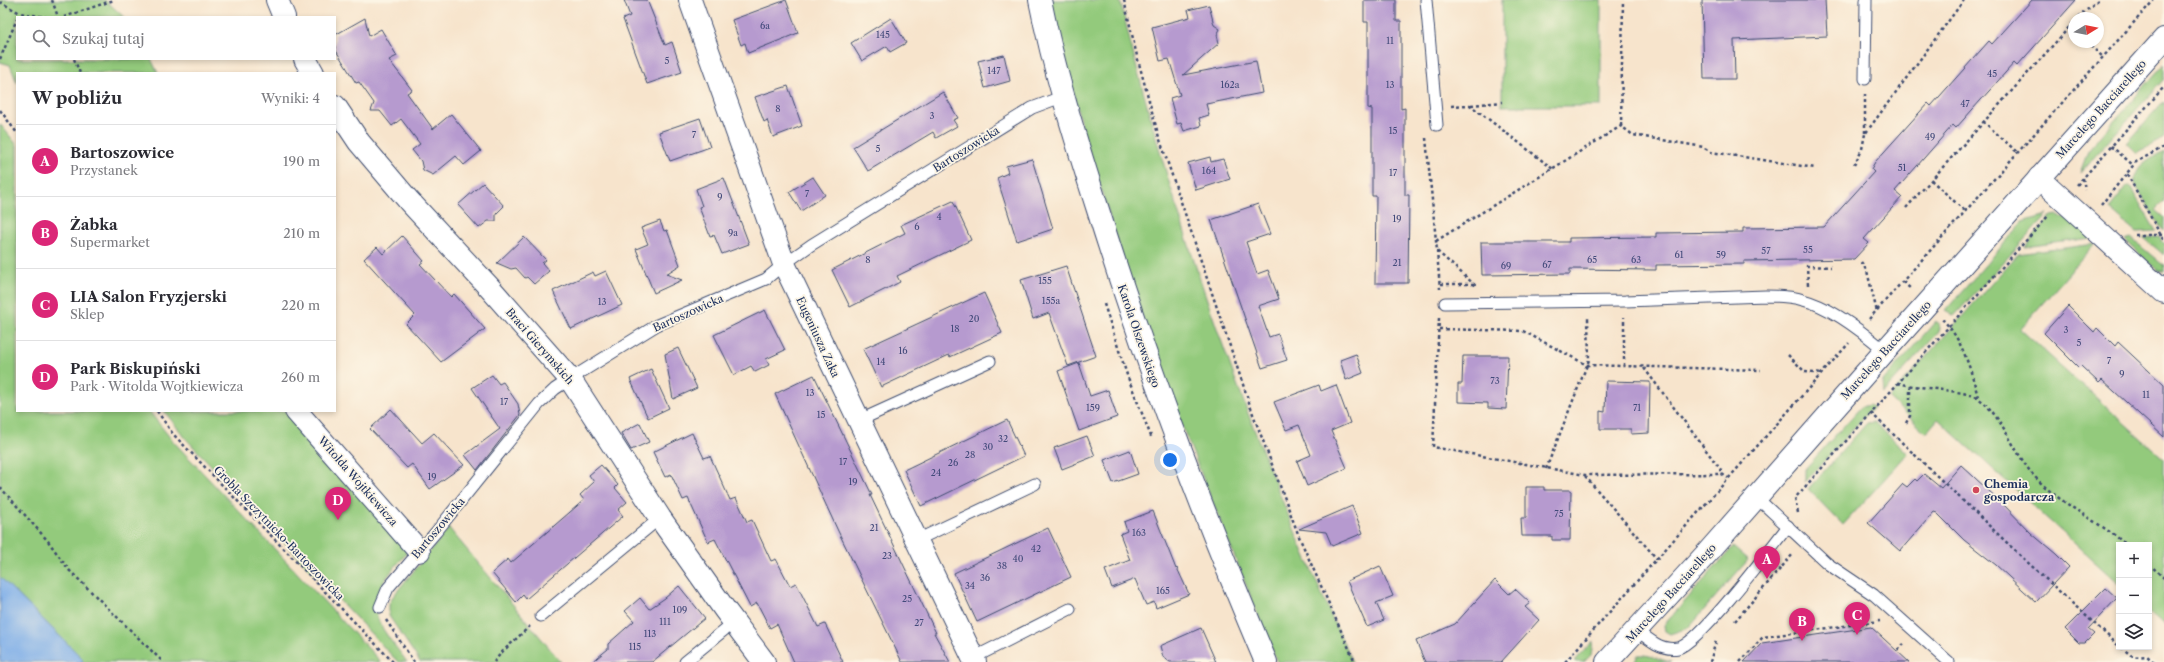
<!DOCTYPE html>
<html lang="pl">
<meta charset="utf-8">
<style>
:root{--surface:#fff;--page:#f7f7f7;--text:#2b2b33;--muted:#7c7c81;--line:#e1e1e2;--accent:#db2777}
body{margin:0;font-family:"Libre Caslon Text",serif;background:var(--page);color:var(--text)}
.controls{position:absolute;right:12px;bottom:12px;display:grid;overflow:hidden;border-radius:0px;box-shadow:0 2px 6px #0003}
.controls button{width:36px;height:36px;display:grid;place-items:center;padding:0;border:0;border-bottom:1px solid var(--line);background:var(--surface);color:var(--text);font:20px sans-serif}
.compass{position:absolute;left:2068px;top:12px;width:36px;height:36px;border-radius:50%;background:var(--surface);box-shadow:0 2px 6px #0003;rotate:80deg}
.you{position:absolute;left:1170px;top:460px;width:14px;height:14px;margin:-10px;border:3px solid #fff;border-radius:50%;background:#1a73e8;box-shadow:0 0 0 6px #1a73e833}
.badge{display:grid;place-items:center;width:26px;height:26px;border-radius:50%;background:var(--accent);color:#fff;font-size:13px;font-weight:700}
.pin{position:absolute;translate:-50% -33px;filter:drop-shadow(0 1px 2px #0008)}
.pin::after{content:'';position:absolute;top:21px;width:14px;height:12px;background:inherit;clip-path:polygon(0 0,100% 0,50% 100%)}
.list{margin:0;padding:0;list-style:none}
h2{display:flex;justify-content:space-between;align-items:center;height:52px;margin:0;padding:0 16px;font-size:17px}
h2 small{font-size:13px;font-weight:400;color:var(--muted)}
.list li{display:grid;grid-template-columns:26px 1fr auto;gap:12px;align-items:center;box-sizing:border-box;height:72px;padding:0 16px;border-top:1px solid var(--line)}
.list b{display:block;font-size:15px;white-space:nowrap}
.list p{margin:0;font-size:13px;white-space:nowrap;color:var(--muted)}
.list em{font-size:13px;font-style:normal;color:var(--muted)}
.icon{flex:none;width:22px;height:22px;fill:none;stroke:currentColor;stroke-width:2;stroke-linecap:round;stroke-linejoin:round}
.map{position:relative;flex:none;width:2164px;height:662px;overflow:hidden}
.search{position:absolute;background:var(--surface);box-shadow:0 2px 6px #0003;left:16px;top:16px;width:320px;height:44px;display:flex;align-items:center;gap:10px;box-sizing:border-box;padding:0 14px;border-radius:0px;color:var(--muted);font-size:15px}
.panel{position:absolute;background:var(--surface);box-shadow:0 2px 6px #0003;left:16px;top:72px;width:320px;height:340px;border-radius:0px}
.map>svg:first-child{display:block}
</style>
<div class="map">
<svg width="2164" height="662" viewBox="0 0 2164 662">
<rect width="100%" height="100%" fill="#fcf5e5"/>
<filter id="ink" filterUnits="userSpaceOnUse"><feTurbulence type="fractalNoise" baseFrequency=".025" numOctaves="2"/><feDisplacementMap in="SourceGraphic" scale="8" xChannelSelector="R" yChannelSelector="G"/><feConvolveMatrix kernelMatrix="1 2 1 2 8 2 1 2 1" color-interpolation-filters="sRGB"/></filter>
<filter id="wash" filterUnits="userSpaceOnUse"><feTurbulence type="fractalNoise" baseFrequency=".012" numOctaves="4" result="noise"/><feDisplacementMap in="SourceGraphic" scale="16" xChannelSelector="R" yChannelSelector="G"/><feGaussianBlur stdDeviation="0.9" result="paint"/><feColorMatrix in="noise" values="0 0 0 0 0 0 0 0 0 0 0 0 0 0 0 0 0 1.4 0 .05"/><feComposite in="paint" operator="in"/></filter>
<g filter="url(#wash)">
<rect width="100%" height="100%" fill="#f7e4cc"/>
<g fill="#93ca7c" stroke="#577c6d">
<path d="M0,0H105L124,17H17V59H151L158,73H17V83L10,65L0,62Z"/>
<path d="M1050,0H1120C1174,228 1255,449 1352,662H1277L1155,359L1084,136Z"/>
<rect x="1502" y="0" width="99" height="106"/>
<path d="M2164,64V79L2080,173L2088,151Z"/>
<path d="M2164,102V138L2137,153L2127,143Z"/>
<path d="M0,124L17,145V411H149L172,440L381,662H82L83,659L0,577Z"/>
<path d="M2164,152V202L2156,210L2164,217V231L2161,228L2135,184C2133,166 2151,159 2164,152Z"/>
<path d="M2127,186L2130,187L2156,231L2136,232L2109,209Z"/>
<path d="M2047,215L1954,316L1945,311L2023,222Z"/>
<path d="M2057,215L2077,224L2091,238L2025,247L2051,216Z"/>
<path d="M2143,237H2159L2164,245V255Z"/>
<path d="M2131,238L2164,266V272L2157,270L2125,240Z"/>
<path d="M2095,244L2020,329L2164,459V625L2149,611V545H2119V584L1938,419L1926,433L1889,398L2018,254Z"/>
<path d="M1936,321L1940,327L1939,332L1883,393L1882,382Z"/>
<path d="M1869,405L1873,407L1805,482V469L1861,407Z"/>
<path d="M164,411H289L409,551C398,563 371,592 375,609C378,628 396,646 407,662H398L187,440Z"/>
<path d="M1874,422L1908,453L1843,525L1808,489L1867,423Z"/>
<path d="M449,528L453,533L561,662H420L389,616V604L394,595Z"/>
<path d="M1733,547L1748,560L1688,628L1670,634L1665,631L1664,625Z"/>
<path d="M1593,641L1591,655L1584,662H1574Z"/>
<path d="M1638,655C1649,654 1660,660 1671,662H1634Z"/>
</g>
<path fill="#7dade8" stroke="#4c6ea3" d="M0,577L83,659L82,662H0Z"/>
<g id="blocks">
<g fill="#b69acf">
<path d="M624,0H647L665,45L672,42L682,72L647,84L623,19L630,16Z"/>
<path d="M786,0L798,33L748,53L745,43L741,45L732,20Z"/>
<path d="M1364,0H1396V21H1401V109L1405,108V195H1409L1408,283H1375L1376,196H1372V109L1368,108V22H1364Z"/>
<path d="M1702,0H1825L1827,36L1734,40L1735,79H1704Z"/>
<path d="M2032,0H2076L2017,66L2014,63L1956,128L1953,125L1895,191L1902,197L1864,239L1869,243L1854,259L1744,261V264L1656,265V270L1570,269V274L1482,275L1481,242H1569V238L1656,237V233L1743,232V228L1824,227L1874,172L1871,169L1875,162L1928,103L1931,106L1989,41L1992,44Z"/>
<path d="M1209,5L1214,25L1220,29L1217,35L1219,43L1183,75L1256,61L1262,93L1206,104L1209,115L1199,118L1201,126L1184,131L1181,123L1177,124L1170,98L1180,95L1169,59L1160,61L1152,27L1190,17L1188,10Z"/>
<path d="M365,18L369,36L381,29L397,56L389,60L412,90L407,93L433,129L451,114L481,151L464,165L456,156L433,175L423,170L421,161L412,150L420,144L401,119L392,126L380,111H371L374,103L359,82L356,83L335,49V35Z"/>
<path d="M891,18L906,43L890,52L887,46L862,61L851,43Z"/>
<path d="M1004,55L1010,81L985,88L978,61Z"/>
<path d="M788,86L802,126L773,137L767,120L764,122L755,97Z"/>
<path d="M943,92L958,118L953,120L957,126L936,138L933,132L868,171L853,147Z"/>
<path d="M700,118L710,147L670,161L659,132Z"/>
<path d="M1210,157L1211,162L1223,159L1230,179L1196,190L1188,163Z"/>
<path d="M1032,159L1053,229L1017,241L997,178L1008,173L1006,166Z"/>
<path d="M813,177L825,195L801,211L789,192Z"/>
<path d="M724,178L749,244L722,254L714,235L710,236L699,207L702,206L696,189Z"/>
<path d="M483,183L504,206L496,214V221H488L479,228L458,205Z"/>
<path d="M953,201L971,240L897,276L900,282L850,307L832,270L905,233L901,225Z"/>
<path d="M1258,204L1270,234L1246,242L1257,274L1268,270L1279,299L1258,306L1269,337L1278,334L1287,360L1262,368L1211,220Z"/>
<path d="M660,221L664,231L667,230L680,265L666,274L682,280L654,293L636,249L648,244L641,228Z"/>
<path d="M402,236L424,261L420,264L451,297L454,294L485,329L441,362L406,324L415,315L364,259L377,247L383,254Z"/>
<path d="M524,237L546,260L542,263L549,271L534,284L527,277L525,278L516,268L511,269L497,263Z"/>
<path d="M1066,266L1096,356L1068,366L1049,313L1033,319L1021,280Z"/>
<path d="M606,271L622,305L571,329L553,291L593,272L595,276Z"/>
<path d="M984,293L1002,333L950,357L949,355L881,387L863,349Z"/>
<path d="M2068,306L2094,332L2097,328L2115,346L2118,342L2164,385V437L2102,380L2099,383L2081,366L2079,368L2044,333Z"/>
<path d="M765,310L785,350L766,359L769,365L755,372L751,366L734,375L714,335Z"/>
<path d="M678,348L697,388L673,399L665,354Z"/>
<path d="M1356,354L1363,373L1346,380L1340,360Z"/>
<path d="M1463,356H1508L1506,409L1488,408V403L1458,402V384H1462Z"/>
<path d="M1079,363L1090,396L1108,390L1117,417L1079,431L1058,371Z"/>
<path d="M651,369L669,408L648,418L630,379Z"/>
<path d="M492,375L499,384L503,382L518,404L520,415L477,470L465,455L500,429L472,388Z"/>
<path d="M814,375L872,495H870L936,633H934L950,662H902L838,531L775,394Z"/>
<path d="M1606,381L1650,382L1649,433L1631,434V429H1600V411L1605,412Z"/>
<path d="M1319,385L1321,391L1336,385L1350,423L1331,431L1347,468L1307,486L1297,461L1311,455L1299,425L1286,430L1274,402Z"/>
<path d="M391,409L422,443L434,433L464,465L430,489L412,464L407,468L370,429Z"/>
<path d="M1007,420L1024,456L921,506L904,470Z"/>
<path d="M640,423L649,442L631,450L621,433Z"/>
<path d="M692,433L704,458L710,456L730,500L736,498L747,522L752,520L771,561L776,559L790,586L796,583L818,627L825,624L843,662H794L777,624L770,628L757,603L750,607L715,539L708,542L688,498L683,500L671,474L665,477L653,452Z"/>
<path d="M1087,436L1095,456L1062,469L1054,448Z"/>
<path d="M1130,450L1138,474L1113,483L1104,460Z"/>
<path d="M601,465L618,485L615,488L627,502L618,510L623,516L526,599L523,595L516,602L492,573L508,559L511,563L584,500L580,495L594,482L589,475Z"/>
<path d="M1961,465L2001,502L2031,533L2056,554L2069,567L2036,602L1996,565L1964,540L1937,513L1934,512L1900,551L1868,523L1903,484L1907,487L1915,479L1917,481L1924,474L1941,488Z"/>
<path d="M1526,487H1544V490H1571L1570,540H1552V536H1522L1521,518H1526Z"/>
<path d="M1352,506L1363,533L1332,546L1326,532L1299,529Z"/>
<path d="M1153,511L1176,569L1177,568L1189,594L1156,608L1154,602L1146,605L1135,579L1112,588L1105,570L1130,560L1120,534L1127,531L1124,522Z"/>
<path d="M1048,528L1071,577L977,622L954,573Z"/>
<path d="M1380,566L1393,596L1376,603L1384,620L1367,627L1347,581Z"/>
<path d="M1495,580L1509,594L1515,589L1530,603L1525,607L1539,620L1501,662H1425L1416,641L1455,624Z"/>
<path d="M679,586L705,618L652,662H592L608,649V644L634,621L625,611L640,598L649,609L665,598Z"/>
<path d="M2106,588L2117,598L2088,629L2094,634L2085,643H2079L2065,629Z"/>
<path d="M1871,627L1909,662H1744L1762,643Z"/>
<path d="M1201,628L1216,662H1170L1163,657L1160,646Z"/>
</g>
</g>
</g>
<g filter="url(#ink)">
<use href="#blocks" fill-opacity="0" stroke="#3c4a6e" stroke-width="1"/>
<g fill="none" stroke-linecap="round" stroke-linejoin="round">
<g stroke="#3c4a6e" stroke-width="13">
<g id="lane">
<path d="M1426,0L1437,125"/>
<path d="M1865,79L1866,0"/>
<path d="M1445,303L1625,301L1766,296C1778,296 1791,296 1803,300C1831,307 1863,332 1885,351"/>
<path d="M858,421L990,361"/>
<path d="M1756,497L1828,564L1874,595L1949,662"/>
<path d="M917,540L1035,484"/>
<path d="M380,607L388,588L436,532L539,404L555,389L570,379L657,325L766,279L784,264L811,245L1032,108L1064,96"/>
<path d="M541,616L660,518"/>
<path d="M1637,630C1649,640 1662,651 1678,648C1699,643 1771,548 1788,526"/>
<path d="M973,658L1070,609"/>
<path d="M685,662L734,622"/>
</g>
</g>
<g stroke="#3c4a6e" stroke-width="24">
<g id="street">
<path d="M277,0L284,17"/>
<path d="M690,0L784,264L975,662"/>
<path d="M305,59L313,73"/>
<path d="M335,106L359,142L409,201L489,287L570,379L660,518L725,610L764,662"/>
<path d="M2039,178L2164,292"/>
<path d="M296,411L419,551"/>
</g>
</g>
<g stroke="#3c4a6e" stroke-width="24">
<g id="secondary">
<path d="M1040,0C1054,71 1076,141 1098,210C1146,364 1203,514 1266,662"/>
<path d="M1607,662L1708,552L1885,351L2164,39"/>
</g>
</g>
<g stroke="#3c4a6e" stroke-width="2.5" stroke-dasharray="3 3" stroke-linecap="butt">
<path d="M52,0L58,17"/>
<path d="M1124,0L1137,56L1158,134L1253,414L1300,539L1355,662"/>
<path d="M0,2L20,13L46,17"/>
<path d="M64,17L114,0"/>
<path d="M2078,18L2098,0"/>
<path d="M2068,27L2074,32"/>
<path d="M2086,42L2103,57"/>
<path d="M0,59L17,19"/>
<path d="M74,59L80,73"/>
<path d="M1865,94V134L1964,0"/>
<path d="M1471,105L1502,102"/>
<path d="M1451,106L1470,105L1553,169"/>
<path d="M0,110L17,133"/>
<path d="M1983,121L2018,153"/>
<path d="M1621,126L1623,0"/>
<path d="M1426,138L1437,251L1476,286"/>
<path d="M2111,146L2133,165"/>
<path d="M1854,165L1862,149L1865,134"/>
<path d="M2127,174L2164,241"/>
<path d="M2083,178L2085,190"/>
<path d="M1931,180L1965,211"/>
<path d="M2077,185L2164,87"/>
<path d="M2101,205L2136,162L2164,147"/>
<path d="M1906,208L2074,22"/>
<path d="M2135,235H2164"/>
<path d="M1436,241L1621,126L1633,135L1703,147L1711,152L1815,168"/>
<path d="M1437,251L1440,289"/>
<path d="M1861,262L1867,271L1877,312"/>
<path d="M1903,282L1911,289"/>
<path d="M1441,284H1476"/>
<path d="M1808,285L1807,266L1831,267"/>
<path d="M1104,304L1127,375L1152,439"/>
<path d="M1439,318L1433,447L1585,475L1722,474"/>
<path d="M1869,319L2154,0"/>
<path d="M1942,319C1962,338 1971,370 1978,397"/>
<path d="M1439,329L1523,331L1587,365L1761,370"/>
<path d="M1788,355L1805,372L1822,374"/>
<path d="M1624,366V317"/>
<path d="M1644,368L1721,470L1722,474L1728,478"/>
<path d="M1898,383C1915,388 1970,391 1978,398C2003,416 2014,454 2035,477C2061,505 2097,520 2127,545"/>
<path d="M157,411L173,434L393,662"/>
<path d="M1871,413L2024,559L2119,646"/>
<path d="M1906,423L1910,416V387"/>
<path d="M1546,469L1589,360L1588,318"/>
<path d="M1585,476L1657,559"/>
<path d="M0,487L48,541L69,570L163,662"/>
<path d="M1798,513L1795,498L2049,215"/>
<path d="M2149,564L2164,578"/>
<path d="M386,620L414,662"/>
<path d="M1735,621L1793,554"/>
<path d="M2121,647L2133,657L2147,656L2154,662"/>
<path d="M1898,650L1904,644"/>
<path d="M494,662L501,653L530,626"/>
<path d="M1565,662L1849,343"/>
<path d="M1710,662L1716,641"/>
<path d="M1740,662L1763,637L1880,621"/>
</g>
<use href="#lane" stroke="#fff" stroke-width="11"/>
<use href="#street" stroke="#fff" stroke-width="22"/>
<use href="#secondary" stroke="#fff" stroke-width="22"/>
</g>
</g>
<circle fill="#d1495b" stroke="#fcf5e5" stroke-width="1.5" cx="1976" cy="490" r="4"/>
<g text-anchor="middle" stroke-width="3.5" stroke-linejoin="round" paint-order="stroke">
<g font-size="9" fill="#424a7a">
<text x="765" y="29">6a</text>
<text x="883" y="38">145</text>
<text x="1390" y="44">11</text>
<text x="667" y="64">5</text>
<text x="994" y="74">147</text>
<text x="1992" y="77">45</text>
<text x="1230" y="88">162a</text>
<text x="1390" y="88">13</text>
<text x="1965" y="107">47</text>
<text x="778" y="112">8</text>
<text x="932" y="119">3</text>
<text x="1393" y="134">15</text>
<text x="694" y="138">7</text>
<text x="1930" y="140">49</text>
<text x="878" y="152">5</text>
<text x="1902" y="171">51</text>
<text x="1209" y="174">164</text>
<text x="1393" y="176">17</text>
<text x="807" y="197">7</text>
<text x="720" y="200">9</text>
<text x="939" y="220">4</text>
<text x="1397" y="222">19</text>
<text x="917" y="230">6</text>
<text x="733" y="236">9a</text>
<text x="1808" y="253">55</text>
<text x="1766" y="254">57</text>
<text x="1679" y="258">61</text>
<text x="1721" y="258">59</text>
<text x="868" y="263">8</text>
<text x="1592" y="263">65</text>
<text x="1636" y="263">63</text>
<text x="1397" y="266">21</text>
<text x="1547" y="268">67</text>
<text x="1506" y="269">69</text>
<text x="1045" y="284">155</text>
<text x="1051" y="304">155a</text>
<text x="602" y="305">13</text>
<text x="974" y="322">20</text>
<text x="955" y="332">18</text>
<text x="2066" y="333">3</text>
<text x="2079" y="346">5</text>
<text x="903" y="354">16</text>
<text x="2109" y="364">7</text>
<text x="881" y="365">14</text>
<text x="2122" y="377">9</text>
<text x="1495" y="384">73</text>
<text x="810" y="396">13</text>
<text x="2146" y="398">11</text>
<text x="504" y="405">17</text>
<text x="1093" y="411">159</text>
<text x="1637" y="411">71</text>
<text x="821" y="418">15</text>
<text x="1003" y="442">32</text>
<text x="988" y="450">30</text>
<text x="970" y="458">28</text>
<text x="843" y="465">17</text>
<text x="953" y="466">26</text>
<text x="936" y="476">24</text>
<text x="432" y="480">19</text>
<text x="853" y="485">19</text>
<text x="1559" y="517">75</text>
<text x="874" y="531">21</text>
<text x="1139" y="536">163</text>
<text x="1036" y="552">42</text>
<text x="887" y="559">23</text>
<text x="1018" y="562">40</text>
<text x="1002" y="569">38</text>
<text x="985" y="581">36</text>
<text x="970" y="589">34</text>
<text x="1163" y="594">165</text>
<text x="907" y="602">25</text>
<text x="680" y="613">109</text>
<text x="665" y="625">111</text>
<text x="919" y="626">27</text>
<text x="650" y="637">113</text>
<text x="635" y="650">115</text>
</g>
<g font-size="11" fill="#1b2f5e" stroke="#fcf5e5">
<text transform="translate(2101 109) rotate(-48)" y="4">Marcelego Bacciarellego</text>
<text transform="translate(966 149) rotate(-32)" y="4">Bartoszowicka</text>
<text transform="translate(688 313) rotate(-24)" y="4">Bartoszowicka</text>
<text transform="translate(1139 336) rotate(71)" y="4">Karola Olszewskiego</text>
<text transform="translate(818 337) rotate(65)" y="4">Eugeniusza Zaka</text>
<text transform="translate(540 346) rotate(49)" y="4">Braci Gierymskich</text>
<text transform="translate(1886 350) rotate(-48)" y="4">Marcelego Bacciarellego</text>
<text transform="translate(358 481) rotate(49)" y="4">Witolda Wojtkiewicza</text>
<text transform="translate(438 528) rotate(-50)" y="4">Bartoszowicka</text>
<text transform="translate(279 533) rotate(46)" y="4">Grobla Szczytnicko-Bartoszowicka</text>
<text transform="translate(1671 593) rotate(-48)" y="4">Marcelego Bacciarellego</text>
</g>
<g font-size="11" font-weight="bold" fill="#1b2f5e" stroke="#fcf5e5" text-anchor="start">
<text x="1984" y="488">Chemia<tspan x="1984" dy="13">gospodarcza</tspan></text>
</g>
</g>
</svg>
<div class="controls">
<button>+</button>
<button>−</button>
<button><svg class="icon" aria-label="layers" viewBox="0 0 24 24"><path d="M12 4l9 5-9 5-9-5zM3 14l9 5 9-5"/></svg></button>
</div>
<svg class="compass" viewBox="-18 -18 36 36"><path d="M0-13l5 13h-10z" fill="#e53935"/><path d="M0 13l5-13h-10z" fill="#7c7c81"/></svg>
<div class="you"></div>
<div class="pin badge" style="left:1767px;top:579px">A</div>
<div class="pin badge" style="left:1802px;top:641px">B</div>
<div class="pin badge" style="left:1857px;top:635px">C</div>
<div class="pin badge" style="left:338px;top:520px">D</div>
<div class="search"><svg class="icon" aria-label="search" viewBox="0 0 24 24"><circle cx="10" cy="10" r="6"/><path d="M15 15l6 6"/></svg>Szukaj tutaj</div>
<section class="panel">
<h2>W pobliżu<small>Wyniki: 4</small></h2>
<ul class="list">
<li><span class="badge">A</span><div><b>Bartoszowice</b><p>Przystanek</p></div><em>190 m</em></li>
<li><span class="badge">B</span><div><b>Żabka</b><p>Supermarket</p></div><em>210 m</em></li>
<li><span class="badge">C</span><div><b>LIA Salon Fryzjerski</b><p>Sklep</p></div><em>220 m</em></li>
<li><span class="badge">D</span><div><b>Park Biskupiński</b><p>Park · Witolda Wojtkiewicza</p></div><em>260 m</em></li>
</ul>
</section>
</div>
